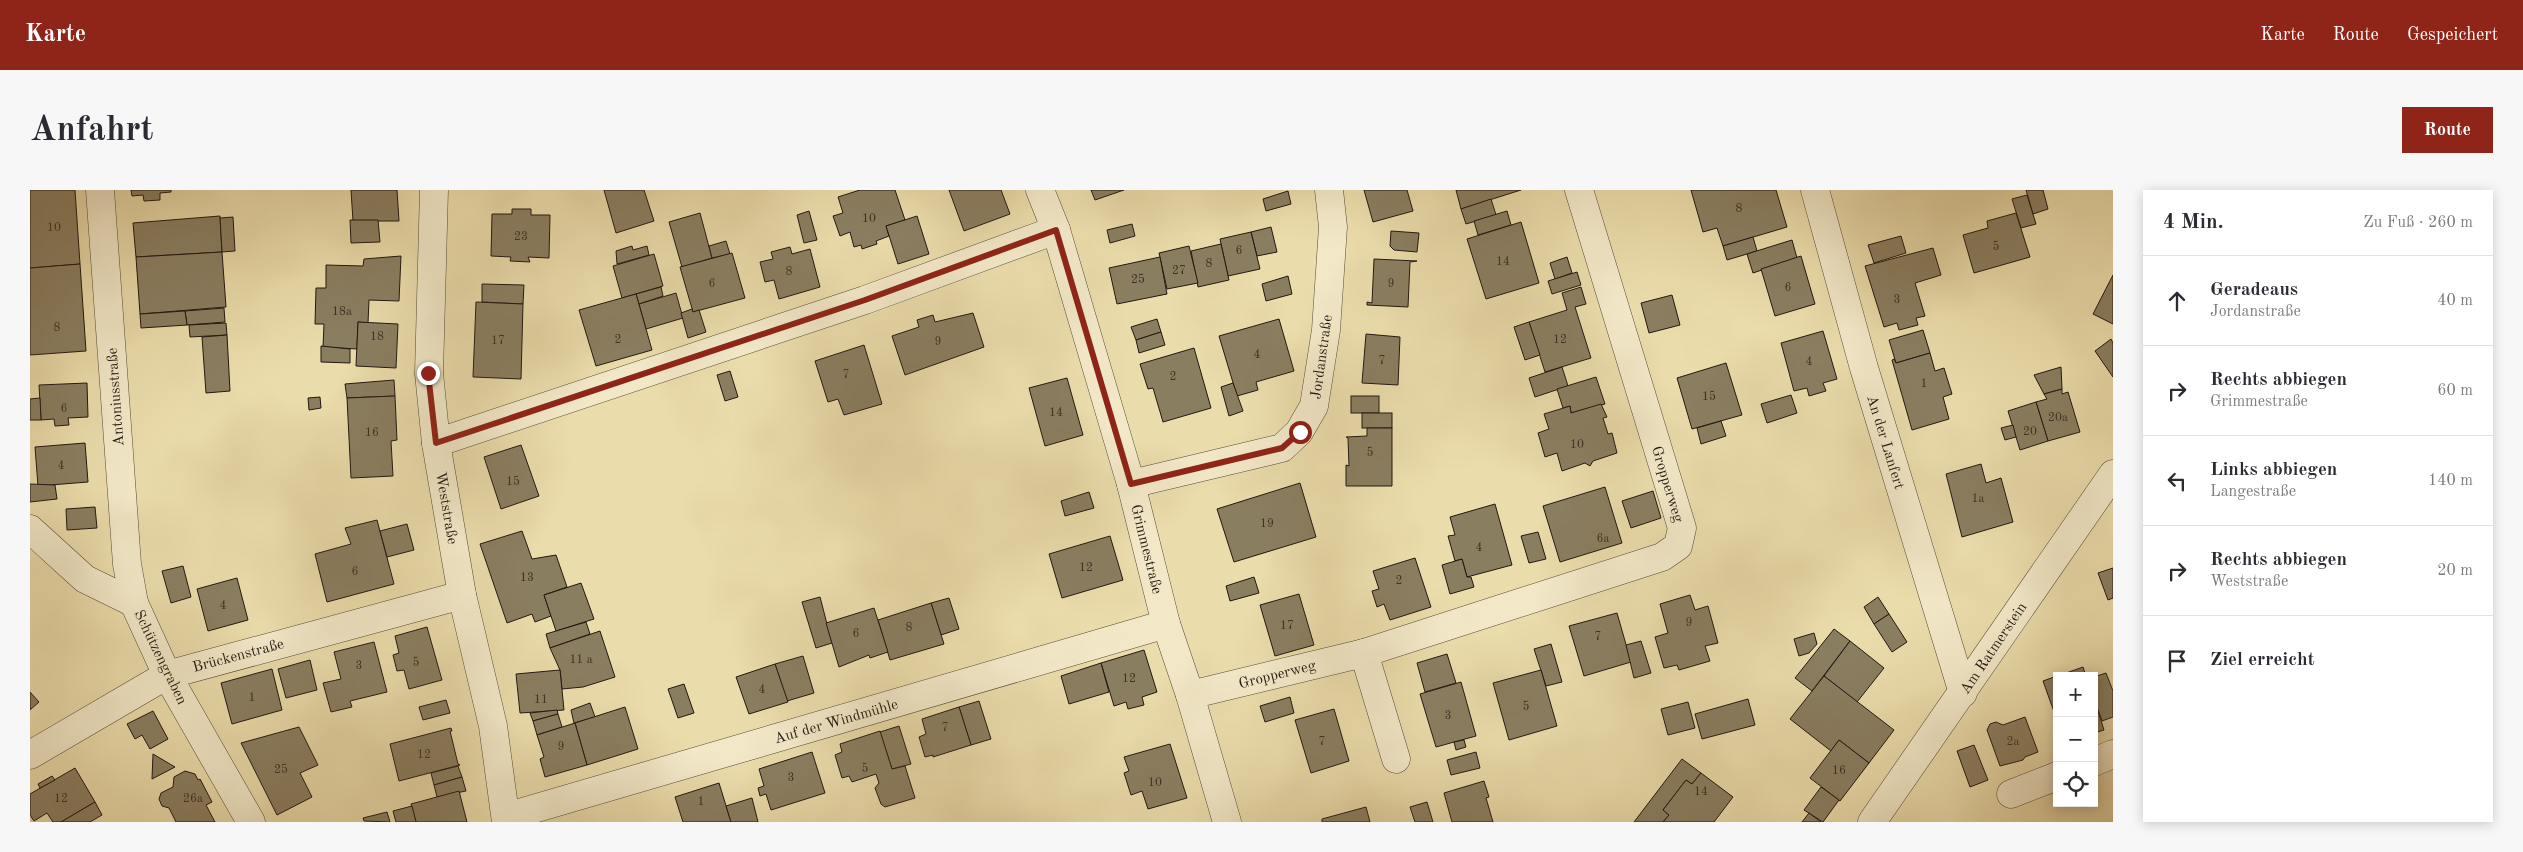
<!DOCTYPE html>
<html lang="de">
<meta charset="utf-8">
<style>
:root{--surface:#fff;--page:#f7f7f7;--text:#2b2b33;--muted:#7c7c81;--line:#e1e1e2;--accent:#8f2418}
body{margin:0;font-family:"Old Standard TT",serif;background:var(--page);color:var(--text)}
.controls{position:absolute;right:15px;bottom:15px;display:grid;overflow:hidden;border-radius:0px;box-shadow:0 2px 12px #0003}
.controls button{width:45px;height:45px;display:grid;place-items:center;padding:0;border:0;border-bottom:1px solid var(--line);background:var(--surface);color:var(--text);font:25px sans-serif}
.stop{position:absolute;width:15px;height:15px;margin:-11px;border:4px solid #8f2418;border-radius:50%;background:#fff}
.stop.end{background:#8f2418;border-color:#fff;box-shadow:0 1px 5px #0008}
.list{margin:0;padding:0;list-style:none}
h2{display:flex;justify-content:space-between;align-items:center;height:65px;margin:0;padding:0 20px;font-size:21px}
h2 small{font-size:16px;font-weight:400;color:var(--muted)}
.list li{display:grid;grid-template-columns:32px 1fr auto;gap:15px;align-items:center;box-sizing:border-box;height:90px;padding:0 20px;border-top:1px solid var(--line)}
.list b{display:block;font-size:19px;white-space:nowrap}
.list p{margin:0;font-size:16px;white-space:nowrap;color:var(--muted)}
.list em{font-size:16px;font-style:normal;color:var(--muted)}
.icon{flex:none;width:28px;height:28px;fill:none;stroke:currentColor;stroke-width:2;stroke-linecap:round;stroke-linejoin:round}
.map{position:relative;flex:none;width:2083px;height:632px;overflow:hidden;border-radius:0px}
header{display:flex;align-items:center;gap:30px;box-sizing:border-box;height:70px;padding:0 25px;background:var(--accent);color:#fff}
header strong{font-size:24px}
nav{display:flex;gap:28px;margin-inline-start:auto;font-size:18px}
.intro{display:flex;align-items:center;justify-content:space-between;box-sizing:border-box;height:120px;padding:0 30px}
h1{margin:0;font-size:35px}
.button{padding:12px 22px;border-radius:0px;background:var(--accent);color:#fff;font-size:18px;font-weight:700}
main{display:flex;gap:30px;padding:0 30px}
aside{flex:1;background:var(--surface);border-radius:0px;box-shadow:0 2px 12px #0003}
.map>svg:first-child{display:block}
</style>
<header>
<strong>Karte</strong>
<nav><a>Karte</a><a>Route</a><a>Gespeichert</a></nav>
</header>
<div class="intro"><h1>Anfahrt</h1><a class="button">Route</a></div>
<main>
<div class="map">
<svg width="2083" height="632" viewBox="0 0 2083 632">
<rect width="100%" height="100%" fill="#ebdcab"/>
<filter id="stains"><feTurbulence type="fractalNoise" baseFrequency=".004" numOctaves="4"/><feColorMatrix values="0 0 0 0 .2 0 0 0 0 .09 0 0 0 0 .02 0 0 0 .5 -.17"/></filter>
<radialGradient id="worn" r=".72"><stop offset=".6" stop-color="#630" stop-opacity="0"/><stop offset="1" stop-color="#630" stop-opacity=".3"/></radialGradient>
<g fill="#8a7e61" stroke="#211810">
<path d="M0,0H45L50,74L0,78Z"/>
<path d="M101,0H141V2L130,3V10L114,11L113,5L102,6Z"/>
<path d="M321,0H367L369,31H323Z"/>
<path d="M574,0H614L624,31L586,43Z"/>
<path d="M830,0H865L875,30L856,36L859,46L846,51L847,54L832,59L831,55L824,57L820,42L810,46L803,26L813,23L808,7Z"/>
<path d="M919,0H971L980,24L934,41Z"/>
<path d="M1061,0H1094L1065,10Z"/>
<path d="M1334,0H1377L1383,21L1343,32Z"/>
<path d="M1426,0H1491L1431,19Z"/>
<path d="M1661,0H1746L1757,37L1693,56L1687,38L1673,42Z"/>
<path d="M1996,0H2013L2018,19L2003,24Z"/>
<path d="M1258,1L1261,14L1236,21L1233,9Z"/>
<path d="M1997,5L2006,34L1991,38L1982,9Z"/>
<path d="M1461,9L1466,25L1436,34L1431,19Z"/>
<path d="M482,19H501V25H520L519,68L498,67L500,72L480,71L481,67L461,66L462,24H482Z"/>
<path d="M779,21L787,50L774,53L767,25Z"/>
<path d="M1477,21L1481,35L1448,45L1444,31Z"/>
<path d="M670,23L682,68L652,77L639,32Z"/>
<path d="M1986,23L2000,67L1944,83L1933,45L1958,38L1957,31Z"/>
<path d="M190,26L192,62L106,67L103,33Z"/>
<path d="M887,26L899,64L868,74L856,36Z"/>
<path d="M203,27L205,61L192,62L190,28Z"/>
<path d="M320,30H348L350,52L321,53Z"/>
<path d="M1491,32L1509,93L1456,109L1437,49Z"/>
<path d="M1102,34L1105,46L1080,53L1077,40Z"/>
<path d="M1241,37L1247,62L1227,66L1221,42Z"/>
<path d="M1361,41L1389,43L1387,62L1364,60L1360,56Z"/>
<path d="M1221,42L1230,79L1198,86L1190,49Z"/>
<path d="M1871,46L1876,63L1844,73L1838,55Z"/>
<path d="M1723,47L1727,61L1697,70L1693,56Z"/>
<path d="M1762,50L1767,68L1723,83L1717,64Z"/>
<path d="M696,51L700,64L682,68L679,56Z"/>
<path d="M1191,54L1199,90L1168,97L1161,61Z"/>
<path d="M602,56L603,60L617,56L619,65L587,74L586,61Z"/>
<path d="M1159,56L1168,93L1137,99L1129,63Z"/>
<path d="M760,57L762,64L780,59L790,97L749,109L744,90L735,92L730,72L743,69L741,62Z"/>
<path d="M1903,58L1911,85L1885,93L1895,126L1886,128L1888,135L1869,140L1867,133L1854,137L1835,76Z"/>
<path d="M192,62L196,117L110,124L106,67Z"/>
<path d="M702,63L715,108L663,122L650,77Z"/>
<path d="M624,64L633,96L592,108L583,76Z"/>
<path d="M371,66L369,111L339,110L338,133L328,132L327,159L293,157L294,134H285L286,98H296V75L333,76L334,69Z"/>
<path d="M1771,66L1785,114L1745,126L1731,79Z"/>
<path d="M1130,67L1137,104L1087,114L1079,78Z"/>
<path d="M1537,67L1542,83L1525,89L1520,73Z"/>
<path d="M1344,69L1387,71L1380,72L1378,117L1337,115V112L1342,113Z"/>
<path d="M50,74L56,161L0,165V78Z"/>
<path d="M1547,82L1551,95L1522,104L1518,91Z"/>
<path d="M2083,85V134L2063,124Z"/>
<path d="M1258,86L1262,104L1236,111L1232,94Z"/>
<path d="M452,94L494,95L493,114L452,112Z"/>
<path d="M631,97L633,106L609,114L606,104Z"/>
<path d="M1551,97L1556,114L1545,117L1561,168L1515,182L1499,132L1537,120L1532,103Z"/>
<path d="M646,103L653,128L616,139L609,114Z"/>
<path d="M606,104L622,160L566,176L549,120Z"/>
<path d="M1642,105L1650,135L1619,143L1611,113Z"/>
<path d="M446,112L493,114L491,189L443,187Z"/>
<path d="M194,118L195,132L157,135L155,121Z"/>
<path d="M662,119L663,122L669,120L676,142L658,148L651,123Z"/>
<path d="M155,121L157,135L111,138L110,124Z"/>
<path d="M943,123L954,157L875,185L862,146L889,137L887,130L903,125L905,132Z"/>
<path d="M1127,129L1131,142L1106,150L1101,137Z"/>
<path d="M1249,129L1264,181L1226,192L1228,200L1207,206L1189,146Z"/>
<path d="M328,132L368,134L366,178L326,176Z"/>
<path d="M1499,132L1510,165L1495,170L1484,137Z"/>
<path d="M196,133L197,145L160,147L159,135Z"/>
<path d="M1893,140L1900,163L1866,173L1859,150Z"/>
<path d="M1793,141L1807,189L1793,193L1796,201L1779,206L1777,198L1764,201L1751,153Z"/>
<path d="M1131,142L1135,155L1109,163L1106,150Z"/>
<path d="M1336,144L1370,147L1368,195L1332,193Z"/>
<path d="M197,145L200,201L176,203L172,147Z"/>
<path d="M2081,149L2083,153V187L2065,161Z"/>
<path d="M834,155L852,214L814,225L808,209L798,212L785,171Z"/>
<path d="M291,156L320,159V173L291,172Z"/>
<path d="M1164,158L1181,218L1133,232L1123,198L1118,199L1110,174Z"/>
<path d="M1900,163L1905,181L1914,178L1922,204L1913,207L1919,229L1882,240L1862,170L1864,169L1866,173Z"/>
<path d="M1696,173L1712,225L1662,239L1647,188Z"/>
<path d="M1532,177L1538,196L1505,207L1499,188Z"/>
<path d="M2031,177L2032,199L2014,204L2004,185Z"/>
<path d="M700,181L708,207L695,211L687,185Z"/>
<path d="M1566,187L1575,214L1541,223L1540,216L1533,218L1527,199Z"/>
<path d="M1037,188L1053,245L1015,256L999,198Z"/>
<path d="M364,190L365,206L317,208L315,194Z"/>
<path d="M57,193L58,227L38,228L39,235L25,236L24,229L11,230L9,195Z"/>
<path d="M1203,193L1213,221L1199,226L1191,197Z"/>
<path d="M2032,199V204L2038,202L2050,242L2018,251L2006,212L2017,209L2014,204Z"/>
<path d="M1761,205L1767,223L1737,233L1731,214Z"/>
<path d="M365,206L367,250L361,251L363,286L321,288L317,208Z"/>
<rect x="1321" y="206" width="28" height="17"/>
<path d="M290,207L291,218L279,220L278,208Z"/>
<path d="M10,208L11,230H0V209Z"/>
<path d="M2006,212L2018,251L1990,260L1978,221Z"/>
<path d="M1571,214L1577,227L1573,228L1578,244L1582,243L1587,263L1563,271L1560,276L1555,273L1532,281L1527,263L1515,267L1508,243L1519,239L1514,224L1540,216L1541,223Z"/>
<rect x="1332" y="223" width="30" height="15"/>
<path d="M1691,231L1696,246L1671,254L1667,238Z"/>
<path d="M1983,235L1986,247L1975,250L1971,238Z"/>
<path d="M1337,238H1362V296H1316V275L1319,276L1318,248L1316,247L1337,246Z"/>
<path d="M55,253L58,292L8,296L5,257Z"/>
<path d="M491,255L509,306L471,319L454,267Z"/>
<path d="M1951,274L1956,293L1971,288L1983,332L1932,347L1916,284Z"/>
<path d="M1270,293L1286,347L1204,372L1187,319Z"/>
<path d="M0,294L25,295L27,309L0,312Z"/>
<path d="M1575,297L1592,353L1530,372L1513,316Z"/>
<path d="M1623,301L1631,328L1601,338L1592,311Z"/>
<path d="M1059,302L1064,318L1035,326L1031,311Z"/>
<path d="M1465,314L1482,375L1437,387L1432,369L1425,371L1418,346L1425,345L1420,327Z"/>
<path d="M65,317L67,338L37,340L36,319Z"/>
<path d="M347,330L364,394L297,412L285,364L321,354L315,338Z"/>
<path d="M377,334L384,360L357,367L350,341Z"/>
<path d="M492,341L502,369L526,365L537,397L514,405L521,426L505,432L502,424L477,433L450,354Z"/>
<path d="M1508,342L1516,369L1499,373L1491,346Z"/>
<path d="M1080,346L1093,390L1032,408L1019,364Z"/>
<path d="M1385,368L1401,417L1360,430L1354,414L1347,417L1342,401L1349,399L1343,381Z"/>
<path d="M1432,369L1437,387H1441L1444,397L1420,404L1412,375Z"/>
<path d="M153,376L161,407L141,413L132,381Z"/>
<path d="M2083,378V408L2078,410L2068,383Z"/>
<path d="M1224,387L1229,403L1200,411L1196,396Z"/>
<path d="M207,388L218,430L178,441L167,399Z"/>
<path d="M551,393L564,429L526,441L514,405Z"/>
<path d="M1269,404L1284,455L1245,466L1230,415Z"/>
<path d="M1660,405L1665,420L1678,416L1688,453L1675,456L1680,471L1649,480L1647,475L1634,478L1625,447L1638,443L1630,414Z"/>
<path d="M790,407L802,453L786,458L772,412Z"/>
<path d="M1848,407L1859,424L1844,434L1834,417Z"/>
<path d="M919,408L929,439L911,445L901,413Z"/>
<path d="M901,413L914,454L860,470L848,430Z"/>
<path d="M844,418L858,462L840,468L839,465L809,477L796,433Z"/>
<path d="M1587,423L1601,472L1554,486L1539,436Z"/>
<path d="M1859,424L1877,452L1862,462L1844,434Z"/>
<path d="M556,432L560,444L520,458L516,444Z"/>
<path d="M397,437L412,490L379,499L374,480L367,481L363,465L369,463L365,446Z"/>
<path d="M1804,439L1820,451L1782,501L1765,488Z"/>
<path d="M570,441L585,487L553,497L532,499L530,480L520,458Z"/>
<path d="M1784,443L1787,454L1779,463L1769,466L1764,449Z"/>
<path d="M1611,451L1621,483L1604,488L1596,455Z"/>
<path d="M1820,451L1854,478L1827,512L1794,486Z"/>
<path d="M344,452L357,502L320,511L322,517L301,522L293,493L311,489L304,462Z"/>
<path d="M1521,454L1532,492L1516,496L1504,459Z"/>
<path d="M1114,460L1127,502L1112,507L1114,515L1098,519L1096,512L1084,516L1071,473Z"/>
<path d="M1417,464L1426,493L1395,502L1387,473Z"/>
<path d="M773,466L784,503L757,511L745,474Z"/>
<path d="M280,470L287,500L256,508L248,479Z"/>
<path d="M1071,473L1079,502L1039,514L1031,486Z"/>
<path d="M745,474L758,512L719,524L706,487Z"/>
<path d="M2053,477L2056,486H2028Z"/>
<path d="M242,479L252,520L202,534L191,493Z"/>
<path d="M530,480L534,520L490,523L486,484Z"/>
<path d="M1511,480L1527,536L1479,550L1463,493Z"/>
<path d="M2076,483L2083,501V527L2072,531L2064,509V487Z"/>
<path d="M1794,486L1864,540L1839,573L1809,550L1801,561L1760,529Z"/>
<path d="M2027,486V530L2013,491Z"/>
<path d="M1431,492L1446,546L1406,557L1390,504Z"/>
<path d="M654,494L664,523L648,528L638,499Z"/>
<path d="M0,502L9,512L0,520Z"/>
<path d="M1260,507L1264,523L1235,532L1230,516Z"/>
<path d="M1718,509L1725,535L1672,549L1665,524Z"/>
<path d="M2064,509L2074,540L2064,543Z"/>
<path d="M416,510L420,523L393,530L389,517Z"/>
<path d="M949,511L961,549L941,555L929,517Z"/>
<path d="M1658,512L1665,538L1638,545L1631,519Z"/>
<path d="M560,513L565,527L544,533L541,520Z"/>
<path d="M595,517L608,559L557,575L545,533Z"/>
<path d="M929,517L941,555L903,567V565L895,567L889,547L896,544L892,529Z"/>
<path d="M1304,519L1319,571L1281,583L1265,530Z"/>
<path d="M527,520L528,524L503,531L500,523Z"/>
<path d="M123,521L138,549L120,559L112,545L105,549L97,534Z"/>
<path d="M528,524L532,537L507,545L503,531Z"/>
<path d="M1995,527L2008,562L1995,567L1993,570L1970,576L1957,540L1960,534L1966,532L1973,535Z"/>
<path d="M545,533L557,575L515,587L510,569L514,567L507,545Z"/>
<path d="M869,536L881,574L862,579L850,542Z"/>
<path d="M269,537L288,575L270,583L282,607L247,625L211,553Z"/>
<path d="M421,538L422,541H420L428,574L430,575L369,591L360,554Z"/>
<path d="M850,541L862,579L875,576L885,608L855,617L851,614L845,598L849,593L846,584L822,592L819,586L812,588L805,565L812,562L810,554Z"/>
<path d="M1434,550L1436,557L1426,560L1424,552Z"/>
<path d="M1809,550L1839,573L1810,611L1780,588Z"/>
<path d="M1140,554L1157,608L1118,619L1112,601L1101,605L1094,583L1099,581L1094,567Z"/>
<path d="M1944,555L1958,590L1940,597L1927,561Z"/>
<path d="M782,562L795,603L741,620L736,604L730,606L728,598L734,596L729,579Z"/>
<path d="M1446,562L1450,578L1421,585L1417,570Z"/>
<path d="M123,564L145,577L122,589Z"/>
<path d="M1652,569L1671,583L1662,594L1656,590L1633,620L1639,625L1633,632H1604Z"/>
<path d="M428,576L432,587L404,595L401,583Z"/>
<path d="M45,578L65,612L31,632H23L17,623L4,631L0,625V604Z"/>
<path d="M155,581L165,584L168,590L170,589L182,612L176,615L185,632H146L139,618L132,616L129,609L131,603L143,597L144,587Z"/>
<path d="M1671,583L1703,607L1684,632H1633L1639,625L1633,620L1656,590L1662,594Z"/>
<path d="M22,586L25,590L10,598L8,594Z"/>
<path d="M432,587L436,601L407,607L404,595Z"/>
<path d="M1454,591L1459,607L1456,608L1463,632H1422L1414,603Z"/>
<path d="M689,593L701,632H653L645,607Z"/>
<path d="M1791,597L1809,610L1793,632L1774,620Z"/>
<path d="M429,601L437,632H386L381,614Z"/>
<path d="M722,608L728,632H701L696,616Z"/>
<path d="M65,612L72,625L60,632H31Z"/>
<path d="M1397,612L1403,632H1385L1380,617Z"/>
<path d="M382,616L386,632H366L363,621Z"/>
<path d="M1336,617L1340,632H1292V629Z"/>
<path d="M357,622L360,632L334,631L333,628Z"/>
<path d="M1779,623L1791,632H1772Z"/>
</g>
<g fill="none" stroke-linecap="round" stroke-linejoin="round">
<g stroke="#544937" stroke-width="29">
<g id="street">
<path d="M70,0L97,374L104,413L137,485L221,632"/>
<path d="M404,0L399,183L406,253L432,405L463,536L476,632"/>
<path d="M1010,0L1026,40L1101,294L1136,434L1160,505L1197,632"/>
<path d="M1785,0L1834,178L1933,503"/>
<path d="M406,253L835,110L1026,40"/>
<path d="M1101,294L1252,258L1269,242L1284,216L1296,140L1303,37L1299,0"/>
<path d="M0,339L55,389L104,413"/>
<path d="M1334,463L1366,569"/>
<path d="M1160,505L1334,463L1632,367L1648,356L1652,338L1549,0"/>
<path d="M0,565L137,485L432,405"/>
<path d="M2064,572L2083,564"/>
<path d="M1981,604L2027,586"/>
<path d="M476,627L1136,434"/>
<path d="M1842,632L2083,284"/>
</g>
</g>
<use href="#street" stroke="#f2e8c8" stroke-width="28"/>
</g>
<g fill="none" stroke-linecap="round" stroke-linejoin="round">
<path stroke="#8f2418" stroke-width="6" d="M398,183L406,253L835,110L1026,40L1101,294L1252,258L1270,242"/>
</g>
<g text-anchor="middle" stroke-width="4" stroke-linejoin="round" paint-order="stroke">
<g font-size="12" fill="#3b3224">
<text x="1709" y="22">8</text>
<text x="839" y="32">10</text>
<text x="24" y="41">10</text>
<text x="491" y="50">23</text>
<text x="1966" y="60">5</text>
<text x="1209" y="64">6</text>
<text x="1473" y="75">14</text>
<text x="1179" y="77">8</text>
<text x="1149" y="84">27</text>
<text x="759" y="85">8</text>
<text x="1108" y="93">25</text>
<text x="682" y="97">6</text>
<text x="1361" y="97">9</text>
<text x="1758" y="101">6</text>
<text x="1867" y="113">3</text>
<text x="312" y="125">18a</text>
<text x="27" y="141">8</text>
<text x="347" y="150">18</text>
<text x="588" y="153">2</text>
<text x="1530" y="153">12</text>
<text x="468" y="154">17</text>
<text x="908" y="155">9</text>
<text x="1227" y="168">4</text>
<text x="1352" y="174">7</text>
<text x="1779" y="175">4</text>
<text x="816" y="188">7</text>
<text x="1143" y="190">2</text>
<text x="1894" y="197">1</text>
<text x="1679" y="210">15</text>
<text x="34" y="222">6</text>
<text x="1026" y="226">14</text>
<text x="2028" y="231">20a</text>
<text x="2000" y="245">20</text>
<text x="342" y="246">16</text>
<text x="1547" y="258">10</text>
<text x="1340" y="266">5</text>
<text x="31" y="279">4</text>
<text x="483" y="295">15</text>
<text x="1948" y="312">1a</text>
<text x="1237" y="337">19</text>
<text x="1573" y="352">6a</text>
<text x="1449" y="361">4</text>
<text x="1056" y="381">12</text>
<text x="325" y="385">6</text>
<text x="497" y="391">13</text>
<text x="1369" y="394">2</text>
<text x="193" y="419">4</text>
<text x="1659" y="436">9</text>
<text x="1257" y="439">17</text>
<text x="879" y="441">8</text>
<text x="826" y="447">6</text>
<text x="1568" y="450">7</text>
<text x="551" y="473">11 a</text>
<text x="386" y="476">5</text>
<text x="329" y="479">3</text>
<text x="1099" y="492">12</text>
<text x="732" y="503">4</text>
<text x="222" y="511">1</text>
<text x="511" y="513">11</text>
<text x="1496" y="520">5</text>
<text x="1418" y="529">3</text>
<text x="915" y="541">7</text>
<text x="1292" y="555">7</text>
<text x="1983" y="555">2a</text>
<text x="531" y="560">9</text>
<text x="394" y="568">12</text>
<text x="835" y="582">5</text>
<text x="251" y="583">25</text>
<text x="1809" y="584">16</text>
<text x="761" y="591">3</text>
<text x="1125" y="596">10</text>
<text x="1671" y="605">14</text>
<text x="31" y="612">12</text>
<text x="163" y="612">26a</text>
<text x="671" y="615">1</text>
</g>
<g font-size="15" fill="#211810" stroke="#f2e8c8">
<text transform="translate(1291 167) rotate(-82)" y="5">Jordanstraße</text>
<text transform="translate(85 207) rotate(-94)" y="5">Antoniusstraße</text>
<text transform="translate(1856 252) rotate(73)" y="5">An der Lanfert</text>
<text transform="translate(1638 294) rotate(73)" y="5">Gropperweg</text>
<text transform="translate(417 318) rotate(80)" y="5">Weststraße</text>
<text transform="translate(1117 359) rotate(76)" y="5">Grimmestraße</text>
<text transform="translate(1963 458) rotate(-56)" y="5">Am Ratmerstein</text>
<text transform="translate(208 465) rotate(-15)" y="5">Brückenstraße</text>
<text transform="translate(131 467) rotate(64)" y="5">Schützengraben</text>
<text transform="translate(1247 484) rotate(-14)" y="5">Gropperweg</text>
<text transform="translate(806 531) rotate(-16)" y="5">Auf der Windmühle</text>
</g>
</g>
<rect width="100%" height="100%" filter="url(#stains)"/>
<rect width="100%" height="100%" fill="url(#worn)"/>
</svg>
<div class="controls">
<button>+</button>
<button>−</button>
<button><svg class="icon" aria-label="locate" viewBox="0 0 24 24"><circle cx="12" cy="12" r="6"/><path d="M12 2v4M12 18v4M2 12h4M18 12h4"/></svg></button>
</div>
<div class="stop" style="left:1270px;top:242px"></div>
<div class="stop end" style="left:398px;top:183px"></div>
</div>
<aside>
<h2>4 Min.<small>Zu Fuß · 260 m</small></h2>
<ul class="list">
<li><svg class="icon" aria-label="ahead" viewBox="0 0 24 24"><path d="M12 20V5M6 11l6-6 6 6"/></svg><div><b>Geradeaus</b><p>Jordanstraße</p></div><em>40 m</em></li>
<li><svg class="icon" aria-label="right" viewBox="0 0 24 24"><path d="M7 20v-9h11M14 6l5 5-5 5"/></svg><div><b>Rechts abbiegen</b><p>Grimmestraße</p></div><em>60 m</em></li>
<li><svg class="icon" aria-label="left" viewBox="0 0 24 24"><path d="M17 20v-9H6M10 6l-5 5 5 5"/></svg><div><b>Links abbiegen</b><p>Langestraße</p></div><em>140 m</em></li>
<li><svg class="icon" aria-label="right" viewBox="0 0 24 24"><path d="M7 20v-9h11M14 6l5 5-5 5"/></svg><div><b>Rechts abbiegen</b><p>Weststraße</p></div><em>20 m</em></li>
<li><svg class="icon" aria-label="arrive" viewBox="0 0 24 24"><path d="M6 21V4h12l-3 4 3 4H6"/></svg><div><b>Ziel erreicht</b></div></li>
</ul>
</aside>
</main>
